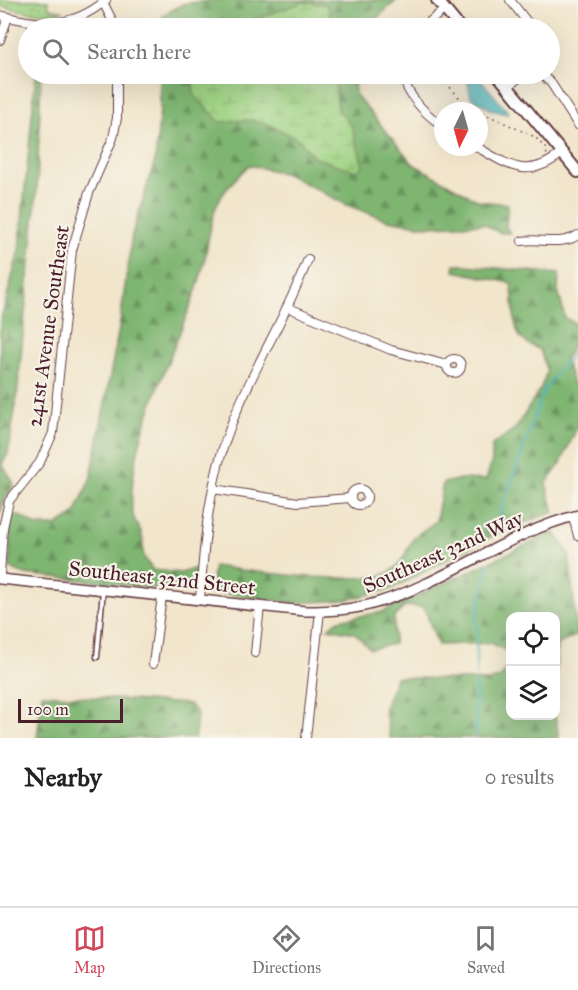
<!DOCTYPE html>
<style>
:root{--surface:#fff;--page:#f2f2f2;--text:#222;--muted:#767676;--line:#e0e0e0;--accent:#d1495b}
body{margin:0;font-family:"IM FELL Great Primer",serif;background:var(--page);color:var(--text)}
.controls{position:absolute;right:18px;bottom:18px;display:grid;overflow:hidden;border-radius:12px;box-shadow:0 6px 24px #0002}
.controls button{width:54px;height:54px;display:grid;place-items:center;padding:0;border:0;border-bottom:2px solid var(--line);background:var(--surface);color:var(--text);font:30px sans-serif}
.compass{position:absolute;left:434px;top:102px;width:54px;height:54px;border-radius:50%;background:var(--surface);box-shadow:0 6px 24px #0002;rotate:185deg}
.scale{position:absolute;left:18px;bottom:15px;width:105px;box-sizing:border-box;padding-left:6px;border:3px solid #4a1f2b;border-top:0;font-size:16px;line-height:21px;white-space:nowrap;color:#4a1f2b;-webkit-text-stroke:4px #f7f3e8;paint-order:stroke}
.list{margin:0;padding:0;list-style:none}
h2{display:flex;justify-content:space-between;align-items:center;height:78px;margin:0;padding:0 24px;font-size:26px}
h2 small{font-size:20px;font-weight:400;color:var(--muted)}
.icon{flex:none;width:33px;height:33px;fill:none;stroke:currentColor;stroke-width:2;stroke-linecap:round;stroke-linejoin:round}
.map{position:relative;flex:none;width:578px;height:738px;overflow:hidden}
.search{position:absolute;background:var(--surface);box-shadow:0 6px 24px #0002;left:18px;right:18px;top:18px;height:66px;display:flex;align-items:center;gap:15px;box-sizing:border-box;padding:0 21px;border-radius:33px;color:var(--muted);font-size:22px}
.sheet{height:168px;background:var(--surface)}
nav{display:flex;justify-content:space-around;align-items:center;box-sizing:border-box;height:84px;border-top:2px solid var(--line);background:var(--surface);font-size:16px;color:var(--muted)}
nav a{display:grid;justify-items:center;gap:3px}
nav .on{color:var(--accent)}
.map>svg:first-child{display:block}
</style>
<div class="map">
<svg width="578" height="738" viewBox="0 0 578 738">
<defs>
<pattern id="forest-firs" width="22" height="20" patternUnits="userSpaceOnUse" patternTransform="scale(1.5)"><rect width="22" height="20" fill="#7eb571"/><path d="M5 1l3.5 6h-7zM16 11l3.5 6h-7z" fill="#69935d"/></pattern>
<pattern id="wetland-marsh" width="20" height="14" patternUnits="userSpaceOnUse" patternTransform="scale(1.5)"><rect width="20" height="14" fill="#9ed383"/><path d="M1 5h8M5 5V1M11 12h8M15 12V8" fill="none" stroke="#8ab571"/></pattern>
<pattern id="park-crowns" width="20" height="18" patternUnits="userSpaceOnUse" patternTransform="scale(1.5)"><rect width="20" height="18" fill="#9ed383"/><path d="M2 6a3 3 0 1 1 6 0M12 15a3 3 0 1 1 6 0" fill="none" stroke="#8ab571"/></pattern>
</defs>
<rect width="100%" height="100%" fill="#f7f3e8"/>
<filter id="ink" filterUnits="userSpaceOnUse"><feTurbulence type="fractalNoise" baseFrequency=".0167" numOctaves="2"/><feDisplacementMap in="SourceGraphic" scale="12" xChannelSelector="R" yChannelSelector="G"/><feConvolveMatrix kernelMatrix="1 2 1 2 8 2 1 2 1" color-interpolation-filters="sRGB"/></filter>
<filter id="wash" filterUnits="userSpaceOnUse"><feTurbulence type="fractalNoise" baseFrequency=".008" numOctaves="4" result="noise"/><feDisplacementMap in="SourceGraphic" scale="24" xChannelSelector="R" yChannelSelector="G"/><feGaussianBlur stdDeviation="1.35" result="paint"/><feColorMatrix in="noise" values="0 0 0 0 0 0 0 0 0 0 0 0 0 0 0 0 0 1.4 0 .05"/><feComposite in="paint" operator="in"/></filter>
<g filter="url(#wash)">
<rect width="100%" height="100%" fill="#f1e5cb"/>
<g fill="url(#forest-firs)" stroke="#646a4e" stroke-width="1.5">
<path d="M215,0H397L375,20L370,28H162L163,15L183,4Z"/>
<path d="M36,74H41L37,190L17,397L8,454L2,464L14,484L3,503L0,515V323L19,251Z"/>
<path d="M160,74H354L355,94L413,164L479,201L508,204L506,227L510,233H500L484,224L426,226L387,220L347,205L287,174L249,165C236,178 219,194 214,213C207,238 206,264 197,288C174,354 127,441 132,511C133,519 138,525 141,532C147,552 136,549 153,570L181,573L196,568V592L24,574L10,568V516L18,515L37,526H56L75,514L91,477L120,323L132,235L155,160L160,110Z"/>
<path d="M455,264L559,274L558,290L565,318L578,325V337L565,358L573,384L578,386V425L561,463L546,484L554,512L502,531L391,589L346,600L297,603L210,592L214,566C243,571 370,587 391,571C403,563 405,553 412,541C417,533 429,527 436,521L443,483L461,479L486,480L492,461V445L516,428L541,388L547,372L540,350C535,347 527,344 523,340C511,330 515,298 511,283L454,271Z"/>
<path d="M554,532L569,553L577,635L557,645L556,683V616H510V716H555L559,738H390L384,708L396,677L489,681L501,677L508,665L507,651L491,643L438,645L424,607L406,606L394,617V644L370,649L355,633L328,628L339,620L382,612Z"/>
<path d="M42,694L189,704L197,713L195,738H37Z"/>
</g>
<g fill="url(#wetland-marsh)" stroke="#747957" stroke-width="1.5">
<path d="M304,2L327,5L334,28H230Z"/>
<path d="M192,74H334L338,109L352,127L363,166L357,171L313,157L300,140L272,126L251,120L220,122L194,95Z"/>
</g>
<path fill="url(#park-crowns)" stroke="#747957" stroke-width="1.5" d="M0,0H48L49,8L64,11C43,16 22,11 0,6Z"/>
<path fill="#42b3b9" stroke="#466972" stroke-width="1.5" d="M466,74H476L508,112L507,114L492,110L471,97Z"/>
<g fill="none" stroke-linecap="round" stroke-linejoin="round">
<g stroke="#42b3b9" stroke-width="2">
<path d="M495,536L501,511L544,390L578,346"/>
<path d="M476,674L477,615L489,563"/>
<path d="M476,681V738"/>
</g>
</g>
</g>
<g filter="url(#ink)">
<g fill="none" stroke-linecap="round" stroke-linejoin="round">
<g stroke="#633d43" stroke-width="7">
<path id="service" d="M97,657L103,590"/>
</g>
<g stroke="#633d43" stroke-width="10">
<g id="minor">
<path d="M510,0L532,28"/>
<path d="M103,2L116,28"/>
<path d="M0,15C41,26 72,29 106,0"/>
<path d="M422,28L445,9"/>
<path d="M0,40L8,17"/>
<path d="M403,74C405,94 426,115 443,126"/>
<path d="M541,74L551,83L578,125"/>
<path d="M508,87L523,74"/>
<path d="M477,147C511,167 528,180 562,153"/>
<path d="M522,241C539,238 563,246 578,235"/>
<path d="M289,308L391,350L447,365"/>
<circle cx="454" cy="366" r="7"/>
<path d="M213,489L298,502L351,498"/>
<circle cx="359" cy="497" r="8"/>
<path d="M573,517L578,536"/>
<path d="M0,575L3,528L9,501L40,462L53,433L72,250L89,193L113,138L117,118V74"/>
<path d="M200,600C204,541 209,481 231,425C253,368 286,317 308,259"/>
<path d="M255,653L260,606"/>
<path d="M153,664L162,596"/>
<path d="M306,738L320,611"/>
</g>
</g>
<g stroke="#633d43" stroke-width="12">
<path id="tertiary" d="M0,579L305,611C330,611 355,610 379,602C448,581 507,533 578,515"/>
</g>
<g stroke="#633d43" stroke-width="14">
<g id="secondary">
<path d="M437,0L460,28"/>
<path d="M497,74L578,172"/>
</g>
</g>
<g stroke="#633d43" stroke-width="1.5" stroke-dasharray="1.5 4.5" stroke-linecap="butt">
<path d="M438,74L466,105L535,137L546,149L547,156"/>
<path d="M413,78L423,74"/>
</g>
<use href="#service" stroke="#fff" stroke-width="4"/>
<use href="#minor" stroke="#fff" stroke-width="8"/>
<use href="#tertiary" stroke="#fff" stroke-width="9"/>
<use href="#secondary" stroke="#fff" stroke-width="10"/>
</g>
</g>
<g text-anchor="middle" stroke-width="4.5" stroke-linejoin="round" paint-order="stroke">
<g font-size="21" fill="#4a1f2b" stroke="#f7f3e8">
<text transform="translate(48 326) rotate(-82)" y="7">241st Avenue Southeast</text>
<text transform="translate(443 552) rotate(-24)" y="7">Southeast 32nd Way</text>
<text transform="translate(162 578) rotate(6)" y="7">Southeast 32nd Street</text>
</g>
</g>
</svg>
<div class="controls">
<button><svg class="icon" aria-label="locate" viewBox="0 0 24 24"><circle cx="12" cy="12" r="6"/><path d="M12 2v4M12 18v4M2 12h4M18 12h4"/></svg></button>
<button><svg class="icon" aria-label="layers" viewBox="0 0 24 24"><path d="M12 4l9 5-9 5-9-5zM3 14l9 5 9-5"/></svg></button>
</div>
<svg class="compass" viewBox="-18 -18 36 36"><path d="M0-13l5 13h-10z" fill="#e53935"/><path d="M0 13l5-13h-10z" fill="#767676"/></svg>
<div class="scale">100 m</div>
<div class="search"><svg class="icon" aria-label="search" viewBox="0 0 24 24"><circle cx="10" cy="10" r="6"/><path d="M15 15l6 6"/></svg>Search here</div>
</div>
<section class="sheet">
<h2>Nearby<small>0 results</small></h2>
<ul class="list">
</ul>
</section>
<nav>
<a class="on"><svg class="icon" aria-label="map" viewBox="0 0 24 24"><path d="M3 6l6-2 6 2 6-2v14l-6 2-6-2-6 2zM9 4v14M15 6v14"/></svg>Map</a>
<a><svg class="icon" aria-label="directions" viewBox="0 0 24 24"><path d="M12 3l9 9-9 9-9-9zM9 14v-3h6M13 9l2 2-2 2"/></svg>Directions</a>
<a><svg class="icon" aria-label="saved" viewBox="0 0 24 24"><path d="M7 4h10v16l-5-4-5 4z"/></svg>Saved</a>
</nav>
